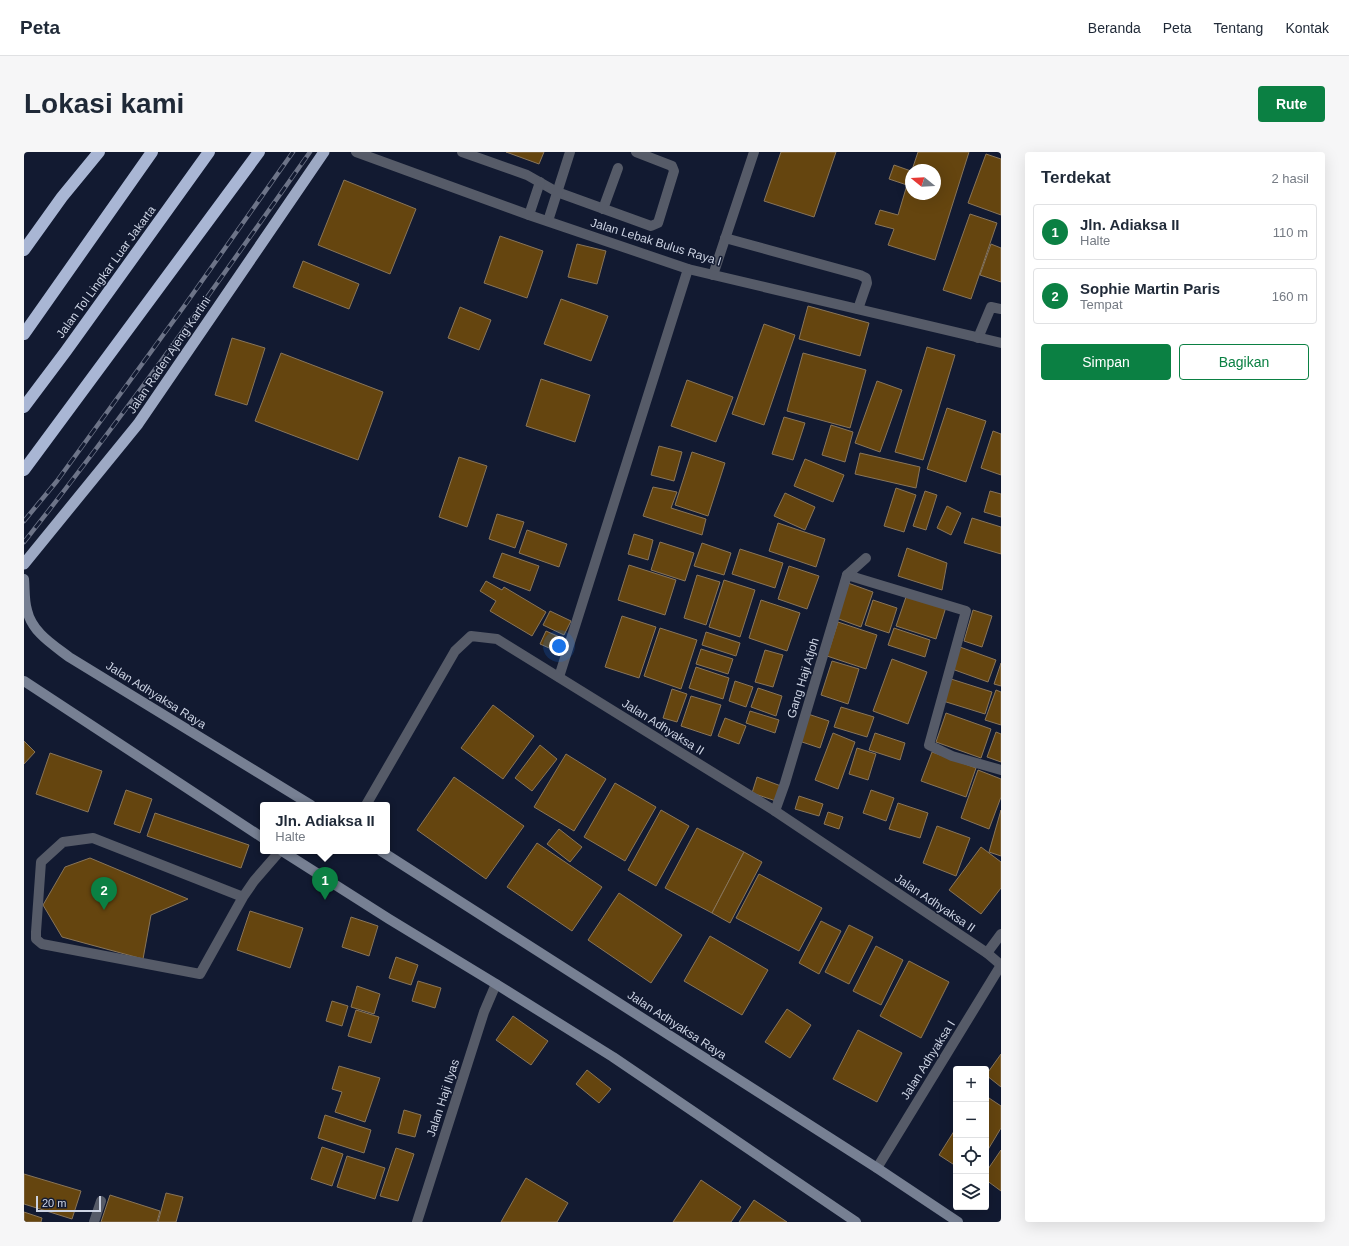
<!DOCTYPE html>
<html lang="id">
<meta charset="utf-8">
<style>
:root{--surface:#fff;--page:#f6f6f7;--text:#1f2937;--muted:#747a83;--line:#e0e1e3;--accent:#0b8043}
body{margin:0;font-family:Helvetica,sans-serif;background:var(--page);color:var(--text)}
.controls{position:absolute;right:12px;bottom:12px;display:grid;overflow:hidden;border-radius:4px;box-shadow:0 4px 16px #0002}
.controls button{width:36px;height:36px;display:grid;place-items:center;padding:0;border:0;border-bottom:1px solid var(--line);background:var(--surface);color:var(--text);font:20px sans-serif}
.compass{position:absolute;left:881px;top:12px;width:36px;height:36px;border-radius:50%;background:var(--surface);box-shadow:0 4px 16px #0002;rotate:288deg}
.scale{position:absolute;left:12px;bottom:10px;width:65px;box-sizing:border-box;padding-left:4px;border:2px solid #ccd3e3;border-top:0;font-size:11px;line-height:14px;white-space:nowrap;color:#ccd3e3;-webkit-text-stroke:3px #121a31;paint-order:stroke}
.you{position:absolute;left:535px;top:494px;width:14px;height:14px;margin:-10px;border:3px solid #fff;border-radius:50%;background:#1a73e8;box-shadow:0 0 0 6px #1a73e833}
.badge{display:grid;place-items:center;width:26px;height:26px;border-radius:50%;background:var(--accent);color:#fff;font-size:13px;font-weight:700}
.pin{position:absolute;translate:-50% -33px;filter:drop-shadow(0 1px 2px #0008)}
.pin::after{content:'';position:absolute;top:21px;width:14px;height:12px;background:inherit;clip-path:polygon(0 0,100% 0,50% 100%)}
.popup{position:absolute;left:236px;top:650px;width:130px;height:52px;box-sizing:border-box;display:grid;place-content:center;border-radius:4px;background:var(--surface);filter:drop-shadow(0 1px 3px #0005);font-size:13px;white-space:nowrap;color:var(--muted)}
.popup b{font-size:15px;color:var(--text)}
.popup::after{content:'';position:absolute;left:50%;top:100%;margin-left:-8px;border:8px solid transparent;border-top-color:var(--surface)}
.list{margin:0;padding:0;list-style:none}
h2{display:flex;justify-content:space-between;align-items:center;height:52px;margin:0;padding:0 16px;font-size:17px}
h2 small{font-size:13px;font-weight:400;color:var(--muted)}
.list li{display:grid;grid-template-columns:26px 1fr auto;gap:12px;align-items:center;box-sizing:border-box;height:56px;margin:0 8px 8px;padding:0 8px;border:1px solid var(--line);border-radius:4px}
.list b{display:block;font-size:15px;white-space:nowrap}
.list p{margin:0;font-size:13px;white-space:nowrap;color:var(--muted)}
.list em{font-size:13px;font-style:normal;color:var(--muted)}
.actions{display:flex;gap:8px;padding:12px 16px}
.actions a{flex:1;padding:9px 0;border:1px solid var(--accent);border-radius:4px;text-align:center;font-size:14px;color:var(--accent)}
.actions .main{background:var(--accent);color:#fff}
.icon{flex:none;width:22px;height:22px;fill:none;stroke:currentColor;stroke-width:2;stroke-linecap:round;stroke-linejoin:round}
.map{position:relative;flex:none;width:977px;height:1070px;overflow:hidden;border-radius:4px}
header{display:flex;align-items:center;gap:24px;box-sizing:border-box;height:56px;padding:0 20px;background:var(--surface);border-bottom:1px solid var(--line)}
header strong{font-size:19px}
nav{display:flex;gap:22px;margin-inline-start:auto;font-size:14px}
.intro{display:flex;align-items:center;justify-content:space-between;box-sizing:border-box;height:96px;padding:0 24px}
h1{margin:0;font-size:28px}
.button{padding:10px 18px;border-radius:4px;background:var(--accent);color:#fff;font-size:14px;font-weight:700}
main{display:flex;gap:24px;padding:0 24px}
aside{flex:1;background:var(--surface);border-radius:4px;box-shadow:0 4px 16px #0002}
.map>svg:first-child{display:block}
</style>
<header>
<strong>Peta</strong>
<nav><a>Beranda</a><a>Peta</a><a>Tentang</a><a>Kontak</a></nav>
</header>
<div class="intro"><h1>Lokasi kami</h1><a class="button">Rute</a></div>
<main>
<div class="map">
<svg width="977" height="1070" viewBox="0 0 977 1070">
<rect width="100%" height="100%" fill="#121a31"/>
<g fill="#65450f" stroke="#88755a">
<path d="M482,0H520L515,12Z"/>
<path d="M757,0H812L790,65L740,49Z"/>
<path d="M894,0H945L911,108L864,93L870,77L851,72L856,58L874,63L883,33L865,27L870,13L887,19V42H911V18H888Z"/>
<path d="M962,2L977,7V63L944,51Z"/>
<path d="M320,28L392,57L366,122L294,93Z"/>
<path d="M946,62L973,71L947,147L919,138Z"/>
<path d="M476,84L519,99L503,146L460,131Z"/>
<path d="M553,92L582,99L573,132L544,125Z"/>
<path d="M967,92L977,96V130L956,123Z"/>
<path d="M279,109L335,132L325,157L269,135Z"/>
<path d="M537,147L584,164L567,209L520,192Z"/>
<path d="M784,154L845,171L836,204L775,187Z"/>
<path d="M436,155L467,168L455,198L424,186Z"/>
<path d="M740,172L771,183L740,273L708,262Z"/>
<path d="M208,186L241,196L223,253L191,243Z"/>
<path d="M903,195L931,203L899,308L871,300Z"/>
<path d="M257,201L359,240L334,308L231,269Z"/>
<path d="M779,201L842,218L826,276L763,259Z"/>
<path d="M517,227L566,243L551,290L502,274Z"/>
<path d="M663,228L709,245L692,290L647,274Z"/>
<path d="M853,229L878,238L856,300L831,291Z"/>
<path d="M923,256L962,269L942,330L903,317Z"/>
<path d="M760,265L781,271L769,308L748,302Z"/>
<path d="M807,273L829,280L821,310L798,303Z"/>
<path d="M969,279L977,282V323L957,316Z"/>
<path d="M635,294L658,300L650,329L627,323Z"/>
<path d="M668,300L701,311L684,364L651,353Z"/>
<path d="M836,301L896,315L892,336L831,322Z"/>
<path d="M435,305L463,314L443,375L415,365Z"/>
<path d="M781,307L820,323L809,350L770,334Z"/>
<path d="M629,335L653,340L647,356L682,367L678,383L619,364Z"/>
<path d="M872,336L892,343L880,380L860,374Z"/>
<path d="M901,339L913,343L902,378L889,374Z"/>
<path d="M966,339L977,342V365L960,360Z"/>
<path d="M761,341L791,355L781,378L750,364Z"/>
<path d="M923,354L937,361L927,383L913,376Z"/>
<path d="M473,362L500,370L491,396L465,387Z"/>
<path d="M948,366L977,375V402L940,391Z"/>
<path d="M754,371L801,387L792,415L745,399Z"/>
<path d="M503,378L543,392L535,415L495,401Z"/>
<path d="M610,382L629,388L624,408L604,402Z"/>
<path d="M636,390L670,401L661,429L627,418Z"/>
<path d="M678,391L707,401L700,423L670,414Z"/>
<path d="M883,396L923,411L918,438L874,424Z"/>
<path d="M716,397L759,411L751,436L708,422Z"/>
<path d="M478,401L515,414L506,439L469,425Z"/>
<path d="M605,413L652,428L641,463L594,448Z"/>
<path d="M765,414L795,424L783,457L754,447Z"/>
<path d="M673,423L696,430L682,473L660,466Z"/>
<path d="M700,428L731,438L716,485L685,475Z"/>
<path d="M462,429L478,438L480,435L522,460L508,484L466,459L472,449L456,439Z"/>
<path d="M824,431L849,440L837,475L812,466Z"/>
<path d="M883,442L922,455L912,487L872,474Z"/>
<path d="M737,448L776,461L763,499L725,486Z"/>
<path d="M849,448L873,456L865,481L841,473Z"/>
<path d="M949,458L968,464L958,495L940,489Z"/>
<path d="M526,459L547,469L540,483L519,473Z"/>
<path d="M598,464L632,475L615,526L581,515Z"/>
<path d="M814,470L853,483L842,517L803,504Z"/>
<path d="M636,476L673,488L657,537L620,524Z"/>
<path d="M870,476L906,488L901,505L864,493Z"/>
<path d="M522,479L538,486L532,499L516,492Z"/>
<path d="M682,480L716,491L712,504L678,493Z"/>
<path d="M936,495L972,508L964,530L928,517Z"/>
<path d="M677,497L709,507L704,522L672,512Z"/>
<path d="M741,498L759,503L749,535L731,530Z"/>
<path d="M868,507L903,520L884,572L849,559Z"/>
<path d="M808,509L835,517L824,552L797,543Z"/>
<path d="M977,511V534L970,532Z"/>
<path d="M672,515L705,526L699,547L665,536Z"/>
<path d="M927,527L968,540L961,562L919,549Z"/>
<path d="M711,529L729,535L722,555L705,549Z"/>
<path d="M734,536L758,544L752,564L727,555Z"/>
<path d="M648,537L663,542L653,570L639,566Z"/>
<path d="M972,538L977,540V573L961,568Z"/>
<path d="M667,544L697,553L687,584L657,574Z"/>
<path d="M469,553L510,584L479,627L437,596Z"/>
<path d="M817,555L850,565L843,585L810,575Z"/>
<path d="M726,559L755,568L751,581L722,571Z"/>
<path d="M922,561L967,577L957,606L912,590Z"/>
<path d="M784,562L805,569L796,596L775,589Z"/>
<path d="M701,566L722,574L715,592L694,584Z"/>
<path d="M972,580L977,582V610L963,605Z"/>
<path d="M809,581L831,590L814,637L791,628Z"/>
<path d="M851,581L881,591L876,608L845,598Z"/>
<path d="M0,589L11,600L0,612Z"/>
<path d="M516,593L533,607L508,639L491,626Z"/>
<path d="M833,596L852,602L844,628L825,622Z"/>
<path d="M908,600L952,616L942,645L897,629Z"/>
<path d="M26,601L78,619L64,660L12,642Z"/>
<path d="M542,602L582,627L550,679L510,655Z"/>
<path d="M954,618L977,627V645L965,677L937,666Z"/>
<path d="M430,625L500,674L462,727L393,678Z"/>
<path d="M733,625L757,634L752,649L728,641Z"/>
<path d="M591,631L632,655L601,709L560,685Z"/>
<path d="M102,638L128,647L116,681L90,672Z"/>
<path d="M847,638L870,646L862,669L839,661Z"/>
<path d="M775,644L799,652L795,664L771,657Z"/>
<path d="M874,651L904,661L896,686L865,677Z"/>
<path d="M637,658L665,674L632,734L604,718Z"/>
<path d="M977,658V704L965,700Z"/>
<path d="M804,660L819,665L815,677L800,672Z"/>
<path d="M131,661L225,693L217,716L123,684Z"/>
<path d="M913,674L946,686L932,724L899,711Z"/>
<path d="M673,676L720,700L688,761L641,736Z"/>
<path d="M535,677L558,695L546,710L523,692Z"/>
<path d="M513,691L578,735L548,779L483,735Z"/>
<path d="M957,695L977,710V736L957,762L925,738Z"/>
<path d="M720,700L738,710L706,771L688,761Z"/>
<path d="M66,706L164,747L127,763L119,807L38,785L19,753L41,715Z"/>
<path d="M735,722L798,756L775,799L712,766Z"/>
<path d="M595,741L658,783L627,831L564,788Z"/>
<path d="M226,759L279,776L266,816L213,798Z"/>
<path d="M327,765L354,774L345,804L318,795Z"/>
<path d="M797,769L817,779L795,822L775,811Z"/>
<path d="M825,773L849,785L825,832L801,820Z"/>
<path d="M686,784L744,818L718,863L660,829Z"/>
<path d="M852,794L879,808L857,853L829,839Z"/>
<path d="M372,805L394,813L387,833L365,826Z"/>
<path d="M885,809L925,830L897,886L856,864Z"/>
<path d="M394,829L417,836L411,856L388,849Z"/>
<path d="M333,834L356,842L350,862L327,855Z"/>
<path d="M308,849L324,854L318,874L302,869Z"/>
<path d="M763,857L787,873L766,906L741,890Z"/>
<path d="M332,858L355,865L347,891L324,884Z"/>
<path d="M489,864L524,889L507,913L472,888Z"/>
<path d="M834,878L878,901L853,950L809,927Z"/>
<path d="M977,902V935L962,923Z"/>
<path d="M315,914L356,926L341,970L311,960L318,940L308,937Z"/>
<path d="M563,918L587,937L575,951L552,932Z"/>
<path d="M962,944L977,954V976L962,1001Z"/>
<path d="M380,958L397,963L391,985L374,981Z"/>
<path d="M301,963L347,978L340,1001L294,986Z"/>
<path d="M932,976V1014L915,1003Z"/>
<path d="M298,995L319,1002L308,1034L287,1027Z"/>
<path d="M372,996L390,1002L374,1049L356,1044Z"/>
<path d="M977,998V1039L962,1028V1020Z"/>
<path d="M323,1004L361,1016L351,1047L313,1035Z"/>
<path d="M0,1022L57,1039L48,1067L0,1052Z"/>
<path d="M502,1026L544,1051L533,1070H477Z"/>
<path d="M677,1028L717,1055L707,1070H649Z"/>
<path d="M142,1041L159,1045L152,1070H134Z"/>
<path d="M86,1043L136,1059L133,1070H77Z"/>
<path d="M730,1048L763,1070H715Z"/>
<path d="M0,1060L18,1066L17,1070H0Z"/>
</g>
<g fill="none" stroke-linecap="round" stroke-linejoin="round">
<g stroke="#565b68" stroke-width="10">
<path d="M438,0L503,23L533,40L627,74L634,71L650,19L648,14L612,0"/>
<path d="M579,57L594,16"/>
<path d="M505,63L516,30"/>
<path d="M524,69L546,0"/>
<path d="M701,86L836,123L842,126L843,131L834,157"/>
<path d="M689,123L730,0"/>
<path d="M954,186L967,155L977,157"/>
<path d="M219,745L69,686L39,690L17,710L12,780V787L18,792L176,822L219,745L230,729L256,699"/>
</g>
<g stroke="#565b68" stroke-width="10">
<path d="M332,0L505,63L664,117L977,191"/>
<path d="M823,423L942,459L905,593L928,604L977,618"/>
<path d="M535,525L664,117"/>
<path d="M342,653L431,499L447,484L473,487L751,659L963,801L977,813"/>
<path d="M751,659L761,631L823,423L842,406"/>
<path d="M963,801L977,782"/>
<path d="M853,1016L977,813"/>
<path d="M70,1070L77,1049"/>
<path d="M393,1070L460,860L472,832"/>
</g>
<g stroke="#778093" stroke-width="10">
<path d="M0,427C1,437 0,448 3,458C8,480 28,492 45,505L287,653"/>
<path d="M0,529L239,686"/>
<path d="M258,699L365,767L472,832L589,905L832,1070"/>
<path d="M357,699L853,1016L934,1070"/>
</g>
<path stroke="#9da9c4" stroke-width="11" d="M0,412L114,272L300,0"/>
<g stroke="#a9b6d4" stroke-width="12">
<path d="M0,98L38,45L75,0"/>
<path d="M0,182L128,0"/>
<path d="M0,255L42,199L185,0"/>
<path d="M0,318L235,0"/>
</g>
<g stroke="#6d7488" stroke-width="4.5">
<g id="rail">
<path d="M0,369L33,329L161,153L269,0"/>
<path d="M0,390C100,264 193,132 286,0"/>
</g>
</g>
<use href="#rail" stroke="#121a31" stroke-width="3" stroke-dasharray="9" stroke-linecap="butt"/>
</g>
<g text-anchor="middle" stroke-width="3" stroke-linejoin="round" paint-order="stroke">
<g font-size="12" fill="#ccd3e3" stroke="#121a31">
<text transform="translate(632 90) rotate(17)" y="4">Jalan Lebak Bulus Raya I</text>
<text transform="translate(82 120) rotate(-54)" y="4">Jalan Tol Lingkar Luar Jakarta</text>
<text transform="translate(145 203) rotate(-56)" y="4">Jalan Raden Ajeng Kartini</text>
<text transform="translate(779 526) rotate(-73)" y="4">Gang Haji Atjoh</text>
<text transform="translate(132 543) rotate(32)" y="4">Jalan Adhyaksa Raya</text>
<text transform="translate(639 575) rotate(32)" y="4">Jalan Adhyaksa II</text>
<text transform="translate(911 751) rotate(34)" y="4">Jalan Adhyaksa II</text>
<text transform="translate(653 873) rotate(33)" y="4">Jalan Adhyaksa Raya</text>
<text transform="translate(904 908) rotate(-58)" y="4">Jalan Adhyaksa I</text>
<text transform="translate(419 946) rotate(-72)" y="4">Jalan Haji Ilyas</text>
</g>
</g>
</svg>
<div class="controls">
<button>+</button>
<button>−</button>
<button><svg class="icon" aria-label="locate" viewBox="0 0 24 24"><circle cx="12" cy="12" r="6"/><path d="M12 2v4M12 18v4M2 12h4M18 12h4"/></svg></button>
<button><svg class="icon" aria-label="layers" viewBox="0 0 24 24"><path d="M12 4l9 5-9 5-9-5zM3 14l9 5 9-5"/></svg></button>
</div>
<svg class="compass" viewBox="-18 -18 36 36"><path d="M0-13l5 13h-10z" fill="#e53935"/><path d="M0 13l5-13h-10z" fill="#747a83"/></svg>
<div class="scale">20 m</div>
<div class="you"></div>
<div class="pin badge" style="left:301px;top:748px">1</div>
<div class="popup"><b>Jln. Adiaksa II</b>Halte</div>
<div class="pin badge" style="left:80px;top:758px">2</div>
</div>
<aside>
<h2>Terdekat<small>2 hasil</small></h2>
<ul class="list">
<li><span class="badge">1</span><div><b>Jln. Adiaksa II</b><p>Halte</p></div><em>110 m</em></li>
<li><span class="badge">2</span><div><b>Sophie Martin Paris</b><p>Tempat</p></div><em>160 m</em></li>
</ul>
<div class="actions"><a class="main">Simpan</a><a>Bagikan</a></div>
</aside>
</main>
